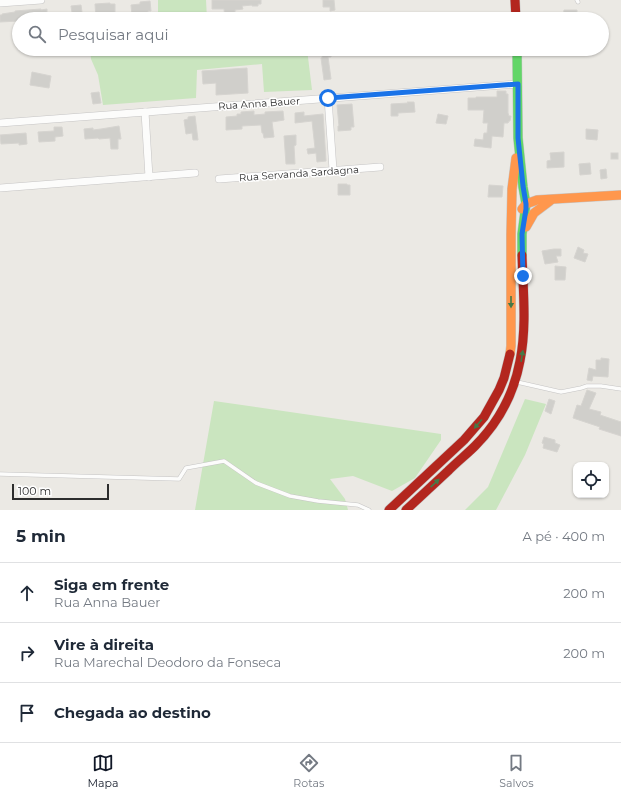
<!DOCTYPE html>
<html lang="pt">
<meta charset="utf-8">
<style>
:root{--surface:#fff;--page:#f2f2f3;--text:#1f2937;--muted:#747a83;--line:#e0e1e3;--accent:#111827}
body{margin:0;font-family:Montserrat,sans-serif;background:var(--page);color:var(--text)}
.controls{position:absolute;right:12px;bottom:12px;display:grid;overflow:hidden;border-radius:8px;box-shadow:0 1px 3px #0004}
.controls button{width:36px;height:36px;display:grid;place-items:center;padding:0;border:0;border-bottom:1px solid var(--line);background:var(--surface);color:var(--text);font:20px sans-serif}
.scale{position:absolute;left:12px;bottom:10px;width:97px;box-sizing:border-box;padding-left:4px;border:2px solid #2d2d2d;border-top:0;font-size:11px;line-height:14px;white-space:nowrap;color:#2d2d2d;-webkit-text-stroke:3px #fff;paint-order:stroke}
.stop{position:absolute;width:12px;height:12px;margin:-9px;border:3px solid #1a73e8;border-radius:50%;background:#fff}
.stop.end{background:#1a73e8;border-color:#fff;box-shadow:0 1px 4px #0008}
.list{margin:0;padding:0;list-style:none}
h2{display:flex;justify-content:space-between;align-items:center;height:52px;margin:0;padding:0 16px;font-size:17px}
h2 small{font-size:13px;font-weight:400;color:var(--muted)}
.list li{display:grid;grid-template-columns:26px 1fr auto;gap:12px;align-items:center;box-sizing:border-box;height:60px;padding:0 16px;border-top:1px solid var(--line)}
.list b{display:block;font-size:15px;white-space:nowrap}
.list p{margin:0;font-size:13px;white-space:nowrap;color:var(--muted)}
.list em{font-size:13px;font-style:normal;color:var(--muted)}
.icon{flex:none;width:22px;height:22px;fill:none;stroke:currentColor;stroke-width:2;stroke-linecap:round;stroke-linejoin:round}
.map{position:relative;flex:none;width:621px;height:510px;overflow:hidden}
.search{position:absolute;background:var(--surface);box-shadow:0 1px 3px #0004;left:12px;right:12px;top:12px;height:44px;display:flex;align-items:center;gap:10px;box-sizing:border-box;padding:0 14px;border-radius:22px;color:var(--muted);font-size:15px}
.sheet{height:232px;background:var(--surface)}
nav{display:flex;justify-content:space-around;align-items:center;box-sizing:border-box;height:56px;border-top:1px solid var(--line);background:var(--surface);font-size:11px;color:var(--muted)}
nav a{display:grid;justify-items:center;gap:2px}
nav .on{color:var(--accent)}
.map>svg:first-child{display:block}
</style>
<div class="map">
<svg width="621" height="510" viewBox="0 0 621 510">
<rect width="100%" height="100%" fill="#ebe9e4"/>
<g fill="#cae5bf">
<path d="M158,0H206L207,19H158Z"/>
<path d="M338,12L335,19H267Z"/>
<path d="M90,49H307L312,90L264,92L262,64L197,70L196,98L103,105L98,75L91,59Z"/>
<path d="M525,399L546,404L525,455L496,510H465L488,487Z"/>
<path d="M214,401L441,434V440L415,478L392,491L353,476L330,479L345,499L348,510H195Z"/>
</g>
<g fill="#d0cfcb" stroke="#d6d4d0">
<path d="M212,0H261V4H258V6H252V5L242,6L243,9L235,10V19H225L224,9H212Z"/>
<path d="M323,0H334L335,10L330,11V7H323Z"/>
<path d="M150,1L151,11H148V17L141,18V16H132L131,5L140,4V2Z"/>
<path d="M110,3V4H115V14H113V18L96,19L95,4Z"/>
<path d="M81,5L83,19H73L71,6Z"/>
<path d="M41,9V10L47,9V18L19,19V21L0,22V15H2V14L15,12V11Z"/>
<path d="M564,10H577V18H563Z"/>
<path d="M323,49H331V57H328L331,79L324,80L321,58H322Z"/>
<path d="M247,68L248,93L216,95V83L203,84L202,71Z"/>
<path d="M32,72L51,76L49,88L30,85Z"/>
<path d="M497,91H506V94H508V113L509,116H511L510,121H509L508,123H504L503,137L492,136L491,148L474,146L475,139L483,140L484,133H487L488,123H483L484,110H468V98H476V97H497Z"/>
<path d="M99,92L101,103L93,104L91,93Z"/>
<path d="M407,102H414L415,112L398,113V116H391V104L408,103Z"/>
<path d="M352,104L354,127H351V130L338,131V126H339L337,105Z"/>
<path d="M254,111V115L265,114V112L283,111L284,120L272,122L274,137L264,138L263,133H262L261,125L242,126V129L226,130V117L237,116V114H241V112Z"/>
<path d="M304,112V116L323,114L326,161L317,162L316,153L308,154L307,149L315,148L312,121L295,123V113Z"/>
<path d="M438,114L448,116L446,124L436,123Z"/>
<path d="M195,116L198,140H193L192,133L186,134L184,120L188,119V117Z"/>
<path d="M119,126L121,139H118V149H111L110,138L99,139L98,138L85,139L84,129L93,128V130L101,129Z"/>
<path d="M54,127H62L63,136L55,137V141L39,142L38,132L54,131Z"/>
<path d="M586,129L598,130L597,140L586,139Z"/>
<path d="M26,133L27,144L19,145V143L1,144L0,135Z"/>
<path d="M296,135V145L294,146L295,164H286L284,136Z"/>
<path d="M564,152V167L547,168V161L551,160L550,153Z"/>
<rect x="611" y="153" width="7" height="6"/>
<path d="M590,163L591,174L580,175L579,164Z"/>
<path d="M606,169L607,178L601,179L600,170Z"/>
<path d="M338,184H347V185H350V195H338Z"/>
<path d="M489,185L503,186L502,197H488Z"/>
<path d="M578,247L584,250L583,253L588,254L585,262L574,258Z"/>
<path d="M554,249H561V256H556L558,262L545,264L542,251Z"/>
<path d="M555,266L566,267L565,280H555Z"/>
<path d="M601,358L609,359L608,377L593,376L592,381L587,380L589,368L596,370V360H601Z"/>
<path d="M587,390L596,393L589,409L601,412L600,415L621,422V436L599,429L600,427L573,418L577,405L581,406Z"/>
<path d="M549,399L555,401L551,414L545,411Z"/>
<path d="M544,437L555,440V443L560,445L557,452L543,448L544,444L542,443Z"/>
</g>
<g fill="none" stroke-linecap="round" stroke-linejoin="round">
<g stroke="#c5c4c4" stroke-width="4.5">
<g id="lane">
<path d="M577,0L578,2"/>
<path d="M517,382L561,392L581,388L587,386H601L621,389"/>
<path d="M0,474L179,479L186,468L224,461L256,483L290,496L318,501L358,505L369,510"/>
</g>
</g>
<g stroke="#c5c4c4" stroke-width="8">
<g id="street">
<path d="M0,3L41,0"/>
<path d="M328,98L333,170"/>
<path d="M145,112L149,177"/>
<path d="M0,123L518,84"/>
<path d="M219,179L380,167"/>
<path d="M0,188L195,173"/>
</g>
</g>
<g stroke="#c5c4c4" stroke-width="10">
<path id="fast" d="M517,49L518,138L523,187L526,204L522,234V255"/>
</g>
<g stroke="#c5c4c4" stroke-width="10">
<g id="slow">
<path d="M522,209L526,204L537,200L621,195"/>
<path d="M526,227L534,213L550,201"/>
<path d="M510,354L511,346V235L512,189L516,158"/>
</g>
</g>
<g stroke="#c5c4c4" stroke-width="10">
<g id="jam">
<path d="M515,0L516,19"/>
<path d="M389,510L464,440L484,417L499,390L504,378L510,354"/>
<path d="M406,510C420,497 434,484 448,471C457,462 467,454 475,446C498,423 514,393 520,361C527,326 523,290 522,255"/>
</g>
</g>
<use href="#lane" stroke="#fcfcfb" stroke-width="3.5"/>
<use href="#street" stroke="#fcfcfb" stroke-width="7"/>
<use href="#fast" stroke="#63d668" stroke-width="9"/>
<use href="#slow" stroke="#ff974d" stroke-width="9"/>
<use href="#jam" stroke="#b3261e" stroke-width="9"/>
</g>
<defs><path id="oneway-solid" d="M-6-.8H1V-3.2L6.5 0L1 3.2V.8H-6Z"/></defs>
<g fill="#457948">
<use href="#oneway-solid" transform="translate(511 302) rotate(90)"/>
<use href="#oneway-solid" transform="translate(522 356) rotate(-81)"/>
<use href="#oneway-solid" transform="translate(478 424) rotate(131)"/>
<use href="#oneway-solid" transform="translate(435 483) rotate(-43)"/>
</g>
<g fill="none" stroke-linecap="round" stroke-linejoin="round">
<path stroke="#1a73e8" stroke-width="5" d="M328,98L518,84V138L523,186L526,204V209L522,234L523,276"/>
</g>
<g text-anchor="middle" stroke-width="3" stroke-linejoin="round" paint-order="stroke">
<g font-size="10" fill="#2d2d2d" stroke="#fff">
<text transform="translate(259 103) rotate(-4)" y="4">Rua Anna Bauer</text>
<text transform="translate(299 173) rotate(-4)" y="4">Rua Servanda Sardagna</text>
</g>
</g>
</svg>
<div class="controls">
<button><svg class="icon" aria-label="locate" viewBox="0 0 24 24"><circle cx="12" cy="12" r="6"/><path d="M12 2v4M12 18v4M2 12h4M18 12h4"/></svg></button>
</div>
<div class="scale">100 m</div>
<div class="stop" style="left:328px;top:98px"></div>
<div class="stop end" style="left:523px;top:276px"></div>
<div class="search"><svg class="icon" aria-label="search" viewBox="0 0 24 24"><circle cx="10" cy="10" r="6"/><path d="M15 15l6 6"/></svg>Pesquisar aqui</div>
</div>
<section class="sheet">
<h2>5 min<small>A pé · 400 m</small></h2>
<ul class="list">
<li><svg class="icon" aria-label="ahead" viewBox="0 0 24 24"><path d="M12 20V5M6 11l6-6 6 6"/></svg><div><b>Siga em frente</b><p>Rua Anna Bauer</p></div><em>200 m</em></li>
<li><svg class="icon" aria-label="right" viewBox="0 0 24 24"><path d="M7 20v-9h11M14 6l5 5-5 5"/></svg><div><b>Vire à direita</b><p>Rua Marechal Deodoro da Fonseca</p></div><em>200 m</em></li>
<li><svg class="icon" aria-label="arrive" viewBox="0 0 24 24"><path d="M6 21V4h12l-3 4 3 4H6"/></svg><div><b>Chegada ao destino</b></div></li>
</ul>
</section>
<nav>
<a class="on"><svg class="icon" aria-label="map" viewBox="0 0 24 24"><path d="M3 6l6-2 6 2 6-2v14l-6 2-6-2-6 2zM9 4v14M15 6v14"/></svg>Mapa</a>
<a><svg class="icon" aria-label="directions" viewBox="0 0 24 24"><path d="M12 3l9 9-9 9-9-9zM9 14v-3h6M13 9l2 2-2 2"/></svg>Rotas</a>
<a><svg class="icon" aria-label="saved" viewBox="0 0 24 24"><path d="M7 4h10v16l-5-4-5 4z"/></svg>Salvos</a>
</nav>
